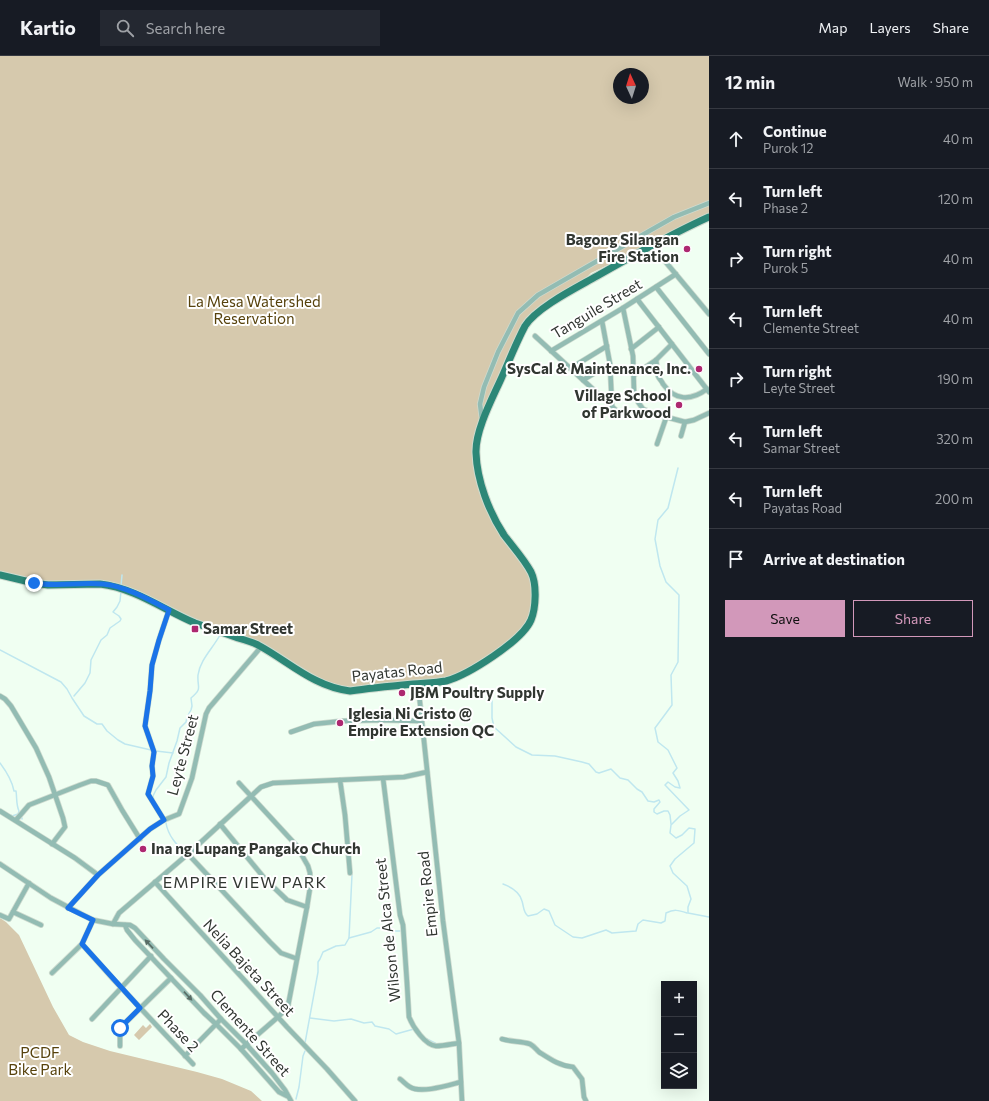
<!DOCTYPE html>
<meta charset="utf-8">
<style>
:root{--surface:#171b24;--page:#242831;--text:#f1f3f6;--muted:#9ea1a6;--line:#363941;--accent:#d298ba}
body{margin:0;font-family:Commissioner,sans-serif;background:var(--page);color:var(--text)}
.controls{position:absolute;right:12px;bottom:12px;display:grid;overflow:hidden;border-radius:0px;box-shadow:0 4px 16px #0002}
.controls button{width:36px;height:36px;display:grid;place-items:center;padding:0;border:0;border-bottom:1px solid var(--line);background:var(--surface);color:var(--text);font:20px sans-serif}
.compass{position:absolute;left:613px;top:12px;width:36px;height:36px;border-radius:50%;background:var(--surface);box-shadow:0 4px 16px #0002;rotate:356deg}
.stop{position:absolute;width:12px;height:12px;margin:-9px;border:3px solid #1a73e8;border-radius:50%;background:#fff}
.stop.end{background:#1a73e8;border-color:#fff;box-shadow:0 1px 4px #0008}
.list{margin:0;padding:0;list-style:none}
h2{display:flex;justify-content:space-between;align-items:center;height:52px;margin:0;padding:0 16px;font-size:17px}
h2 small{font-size:13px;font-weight:400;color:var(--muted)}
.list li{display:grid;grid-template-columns:26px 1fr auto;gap:12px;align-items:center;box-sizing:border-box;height:60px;padding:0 16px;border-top:1px solid var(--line)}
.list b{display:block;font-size:15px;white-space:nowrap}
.list p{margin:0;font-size:13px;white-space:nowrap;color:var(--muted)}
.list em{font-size:13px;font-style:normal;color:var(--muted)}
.actions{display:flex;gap:8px;padding:12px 16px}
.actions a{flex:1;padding:9px 0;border:1px solid var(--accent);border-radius:0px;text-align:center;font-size:14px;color:var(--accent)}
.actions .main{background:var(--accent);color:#111}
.icon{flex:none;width:22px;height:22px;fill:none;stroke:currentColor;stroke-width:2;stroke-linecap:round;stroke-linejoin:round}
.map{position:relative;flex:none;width:709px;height:1045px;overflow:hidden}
header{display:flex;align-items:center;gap:24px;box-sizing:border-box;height:56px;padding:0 20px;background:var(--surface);border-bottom:1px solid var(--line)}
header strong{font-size:19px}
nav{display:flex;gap:22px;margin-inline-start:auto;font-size:14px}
.search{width:280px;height:36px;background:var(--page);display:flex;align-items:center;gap:10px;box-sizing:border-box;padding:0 14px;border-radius:0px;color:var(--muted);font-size:15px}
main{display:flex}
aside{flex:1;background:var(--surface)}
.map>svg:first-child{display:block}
</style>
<header>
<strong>Kartio</strong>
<div class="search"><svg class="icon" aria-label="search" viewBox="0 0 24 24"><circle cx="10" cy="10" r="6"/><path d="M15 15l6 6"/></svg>Search here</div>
<nav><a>Map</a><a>Layers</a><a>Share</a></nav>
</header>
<main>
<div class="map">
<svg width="709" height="1045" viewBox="0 0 709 1045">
<rect width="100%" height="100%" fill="#f0fff2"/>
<g fill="#d6c9ad" fill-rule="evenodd">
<path d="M0,0H709V161L591,217L578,230L531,263L480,373L477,421L515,494L531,524L533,548L527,568L507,588L454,621L339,634L258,589L106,528L55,529L0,519ZM619,18H643V42H619Z"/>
<path d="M0,862L6,866L19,879L53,951L69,979L83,986L110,995L197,1016L222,1023L251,1035L262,1045H0Z"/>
<path d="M150,968L152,971L139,984L134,979L143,969L146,972Z"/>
</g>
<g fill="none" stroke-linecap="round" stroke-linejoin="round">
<g stroke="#bfe7ef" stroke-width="1.5">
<path d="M678,412L668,452L658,464L655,483L660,510L666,526L679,539L678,606L671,619L672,649L655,672L658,686L668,694L677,712L673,717L678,725L680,732L675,731L668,726L665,729L689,754L680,760L671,769L670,777L676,782L682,779L689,772L695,773L694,787L675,803L670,810L673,817L687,830L691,843L688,851V857L709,861"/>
<path d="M121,530L122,519"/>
<path d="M0,594L61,626L67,633L72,642L84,660L97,668H102L107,675L118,684L125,688L151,694"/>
<path d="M74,640L85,627L90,617L91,604L101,584L107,579L110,572L120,565L121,563L119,560L113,556L117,551L120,545L121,535"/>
<path d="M492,645V662L494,671L516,691L532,699L555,700L582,706L589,708L596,716L599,717L611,713L620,722L628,724L637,733L642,736L648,745L654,746L659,744L660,746L654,753V756L657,758L664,755H668L670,759L671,768"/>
<path d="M156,695L173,697"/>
<path d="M0,707C6,715 12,724 14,735H16C17,741 16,749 19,755L18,758L12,760L11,759"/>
<path d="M154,745L153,740L156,734L166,721L169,707L177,685L180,672L186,666L187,661L191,654L192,650L191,642C203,632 197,632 198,619C200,604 213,592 220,579"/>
<path d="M22,762V763"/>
<path d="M166,767C168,780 177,789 186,798"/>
<path d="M503,828C511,831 520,837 522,845C524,851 523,856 528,860L537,858L544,853L549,855L555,869L573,881L582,882L606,874L612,877L636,875L638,868L643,864L661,867L665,865L666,857C674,853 678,854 687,857"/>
<path d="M349,882L352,818"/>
<path d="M310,962L334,965L351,963L364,967L372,966L375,970L389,973L396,978L414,973"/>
<path d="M427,983L437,988"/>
<path d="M305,987L318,916V906L320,903L323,896L336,890L345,889L349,882L371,876L377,872H384L390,875H400"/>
<path d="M296,1043L299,1031L303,1000L305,995"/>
</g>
<g stroke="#cedbcf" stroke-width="6">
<g id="minor">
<path d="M653,189C655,191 656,194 658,196C661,199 663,199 664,204"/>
<path d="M658,196C659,201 660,202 664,204L709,258"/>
<path d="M656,231L709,298"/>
<path d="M637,243L709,336"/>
<path d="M623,252L633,300L634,336L638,346L643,353L655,358L685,366"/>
<path d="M602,265L610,308L612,350"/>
<path d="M535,280L619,357"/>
<path d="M631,293L659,271"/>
<path d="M551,295L623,252L676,218"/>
<path d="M656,304C657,309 657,315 658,320C659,323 662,325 663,328C675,345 691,345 707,333"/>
<path d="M571,312L607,290"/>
<path d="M634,319L656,304L672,288"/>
<path d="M583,324L610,308"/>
<path d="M482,364L480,348L484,331L498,296L518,257L538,239L651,174L674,161L709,147"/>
<path d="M681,380L685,366L694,364L709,357"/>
<path d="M657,388L666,362"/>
<path d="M418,628L443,865L459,987L462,1045"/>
<path d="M0,640L5,643L11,650L36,692L49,721L63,762L65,771L52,788"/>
<path d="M291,676L314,668L343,665L379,664L422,665"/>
<path d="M383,722L400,859L403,869L407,927L409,961C413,971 425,989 436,990C443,990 452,988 459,987"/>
<path d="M340,724L345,759L350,817"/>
<path d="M239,727L296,789L308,810L310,817V832L307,851L288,950L285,954L278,961L241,993"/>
<path d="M0,755L75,802L98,819"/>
<path d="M16,764L29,749L80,729L91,725H96L108,729L122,754L140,783"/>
<path d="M164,764L148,738L153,720L152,710L154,696L145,670L150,635L152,609L159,584L169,554"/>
<path d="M220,768L265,823L287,844L307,851"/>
<path d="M188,798L270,886L281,897L295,902H297"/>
<path d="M0,808L51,842L81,858L93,864L113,868L130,869L135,872L164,903L200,939L221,963L246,988L272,1017L285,1034L291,1045"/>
<path d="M155,826L287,971L327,1013L355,1045"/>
<path d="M68,852L98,819L150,773L164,764L179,758L192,722L206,658L209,652L261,591"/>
<path d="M13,856L41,869"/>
<path d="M0,859L9,863L29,827"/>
<path d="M113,868L119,857L188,798L261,731L273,727L404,721L427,716"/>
<path d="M125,869L127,874L135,884L204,957L217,969L241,993L279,1036L287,1040"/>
<path d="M82,888L114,924L193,1008"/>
<path d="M52,917L82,888L93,864"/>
<path d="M92,963L151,900"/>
<path d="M502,983C511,986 521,985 530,988C534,990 536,993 539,996C550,1003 560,1010 573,1011L582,1023L584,1041L586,1045"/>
<path d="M120,990V974L121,971L171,922"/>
<path d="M185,1000L221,963"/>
<path d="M400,1023C403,1025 406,1029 410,1031C421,1038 449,1029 461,1026"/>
</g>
</g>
<g stroke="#cedbcf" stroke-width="9">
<path id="primary" d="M0,519L34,527L48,529L100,528C135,532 164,554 195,567C210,572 224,577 238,582C245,584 252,586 258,589C288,605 314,631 350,635C371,632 392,630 413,628C424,627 435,627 446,625C468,619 522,585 531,564C536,552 537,528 531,516C524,503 513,491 504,479C489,456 477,425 476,397C475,375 492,343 501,323C509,305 516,287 525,270C537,251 578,231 597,220C634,199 671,178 709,161"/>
</g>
<use href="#minor" stroke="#93bcb3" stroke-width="4.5"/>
<use href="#primary" stroke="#2c8777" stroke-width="7"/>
</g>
<defs><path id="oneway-solid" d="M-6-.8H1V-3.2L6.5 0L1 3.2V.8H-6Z"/></defs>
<g fill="#586c65">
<use href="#oneway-solid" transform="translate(149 888) rotate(-133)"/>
<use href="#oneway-solid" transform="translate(188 940) rotate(47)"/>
</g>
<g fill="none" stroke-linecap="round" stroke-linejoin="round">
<path stroke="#1a73e8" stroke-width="5" d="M34,527C57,531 80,526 103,528C125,530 150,544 169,554L159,584L152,609L150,635L145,670L154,696L152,710L153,720L148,738L164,764L150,773L98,819L68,852L93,864L82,888L140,952L120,972"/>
</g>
<g fill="#ad2870" stroke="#fff" stroke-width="1.5">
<circle cx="687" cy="193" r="4"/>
<circle cx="699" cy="313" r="4"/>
<circle cx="679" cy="349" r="4"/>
<rect x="191" y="569" width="8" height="8" rx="2"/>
<circle cx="402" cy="637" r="4"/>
<circle cx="340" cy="667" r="4"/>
<circle cx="143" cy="793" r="4"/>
</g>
<g text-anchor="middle" stroke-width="4" stroke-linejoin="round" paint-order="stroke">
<g font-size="15" font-weight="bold" fill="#313631" stroke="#fff" text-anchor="start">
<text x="679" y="189" text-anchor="end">Bagong Silangan<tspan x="679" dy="17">Fire Station</tspan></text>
<text x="691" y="318" text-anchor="end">SysCal &amp; Maintenance, Inc.</text>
<text x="671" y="345" text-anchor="end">Village School<tspan x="671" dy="17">of Parkwood</tspan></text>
<text x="203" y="578">Samar Street</text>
<text x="410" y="642">JBM Poultry Supply</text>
<text x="348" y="663">Iglesia Ni Cristo @<tspan x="348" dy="17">Empire Extension QC</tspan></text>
<text x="151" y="798">Ina ng Lupang Pangako Church</text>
</g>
<g font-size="15" fill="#57420c" stroke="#fff">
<text x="254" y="251">La Mesa Watershed<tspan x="254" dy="17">Reservation</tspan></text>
<text x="40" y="1002">PCDF<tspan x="40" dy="17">Bike Park</tspan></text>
</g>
<g font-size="15" fill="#313631" stroke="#fff">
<text transform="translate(597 253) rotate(-31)" y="5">Tanguile Street</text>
<text transform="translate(397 616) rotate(-6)" y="5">Payatas Road</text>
<text transform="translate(183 699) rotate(-75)" y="5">Leyte Street</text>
<text transform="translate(428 838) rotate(-96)" y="5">Empire Road</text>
<text transform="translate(388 874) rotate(-96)" y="5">Wilson de Alca Street</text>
<text transform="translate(249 912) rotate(47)" y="5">Nelia Bajeta Street</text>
<text transform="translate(178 975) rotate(46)" y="5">Phase 2</text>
<text transform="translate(250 977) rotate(48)" y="5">Clemente Street</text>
</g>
<g font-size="16" letter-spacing="1" fill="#313631" stroke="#fff">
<text x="245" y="832">EMPIRE VIEW PARK</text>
</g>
</g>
</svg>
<div class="controls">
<button>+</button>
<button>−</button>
<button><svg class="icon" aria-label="layers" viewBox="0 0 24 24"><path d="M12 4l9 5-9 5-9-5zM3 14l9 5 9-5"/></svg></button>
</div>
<svg class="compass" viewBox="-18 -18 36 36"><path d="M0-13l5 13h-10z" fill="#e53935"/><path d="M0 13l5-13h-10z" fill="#9ea1a6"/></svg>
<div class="stop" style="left:120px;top:972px"></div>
<div class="stop end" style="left:34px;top:527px"></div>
</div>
<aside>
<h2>12 min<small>Walk · 950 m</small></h2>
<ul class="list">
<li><svg class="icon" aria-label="ahead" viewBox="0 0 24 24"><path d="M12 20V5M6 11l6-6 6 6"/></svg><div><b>Continue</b><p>Purok 12</p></div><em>40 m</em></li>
<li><svg class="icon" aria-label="left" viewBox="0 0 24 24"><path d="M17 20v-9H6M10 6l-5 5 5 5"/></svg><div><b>Turn left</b><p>Phase 2</p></div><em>120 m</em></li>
<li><svg class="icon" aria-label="right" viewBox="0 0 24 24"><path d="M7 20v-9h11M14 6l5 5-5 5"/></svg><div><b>Turn right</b><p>Purok 5</p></div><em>40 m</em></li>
<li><svg class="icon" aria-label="left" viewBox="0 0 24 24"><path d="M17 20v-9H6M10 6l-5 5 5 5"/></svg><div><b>Turn left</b><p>Clemente Street</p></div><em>40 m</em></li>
<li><svg class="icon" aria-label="right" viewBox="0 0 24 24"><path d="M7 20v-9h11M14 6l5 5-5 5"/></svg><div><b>Turn right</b><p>Leyte Street</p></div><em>190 m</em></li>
<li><svg class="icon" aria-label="left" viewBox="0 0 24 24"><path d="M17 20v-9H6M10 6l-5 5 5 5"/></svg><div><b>Turn left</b><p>Samar Street</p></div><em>320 m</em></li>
<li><svg class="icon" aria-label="left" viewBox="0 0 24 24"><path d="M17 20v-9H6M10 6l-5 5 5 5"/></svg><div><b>Turn left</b><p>Payatas Road</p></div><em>200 m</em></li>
<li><svg class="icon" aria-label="arrive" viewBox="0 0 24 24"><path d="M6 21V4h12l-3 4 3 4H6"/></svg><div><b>Arrive at destination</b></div></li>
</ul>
<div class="actions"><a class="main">Save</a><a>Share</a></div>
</aside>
</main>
